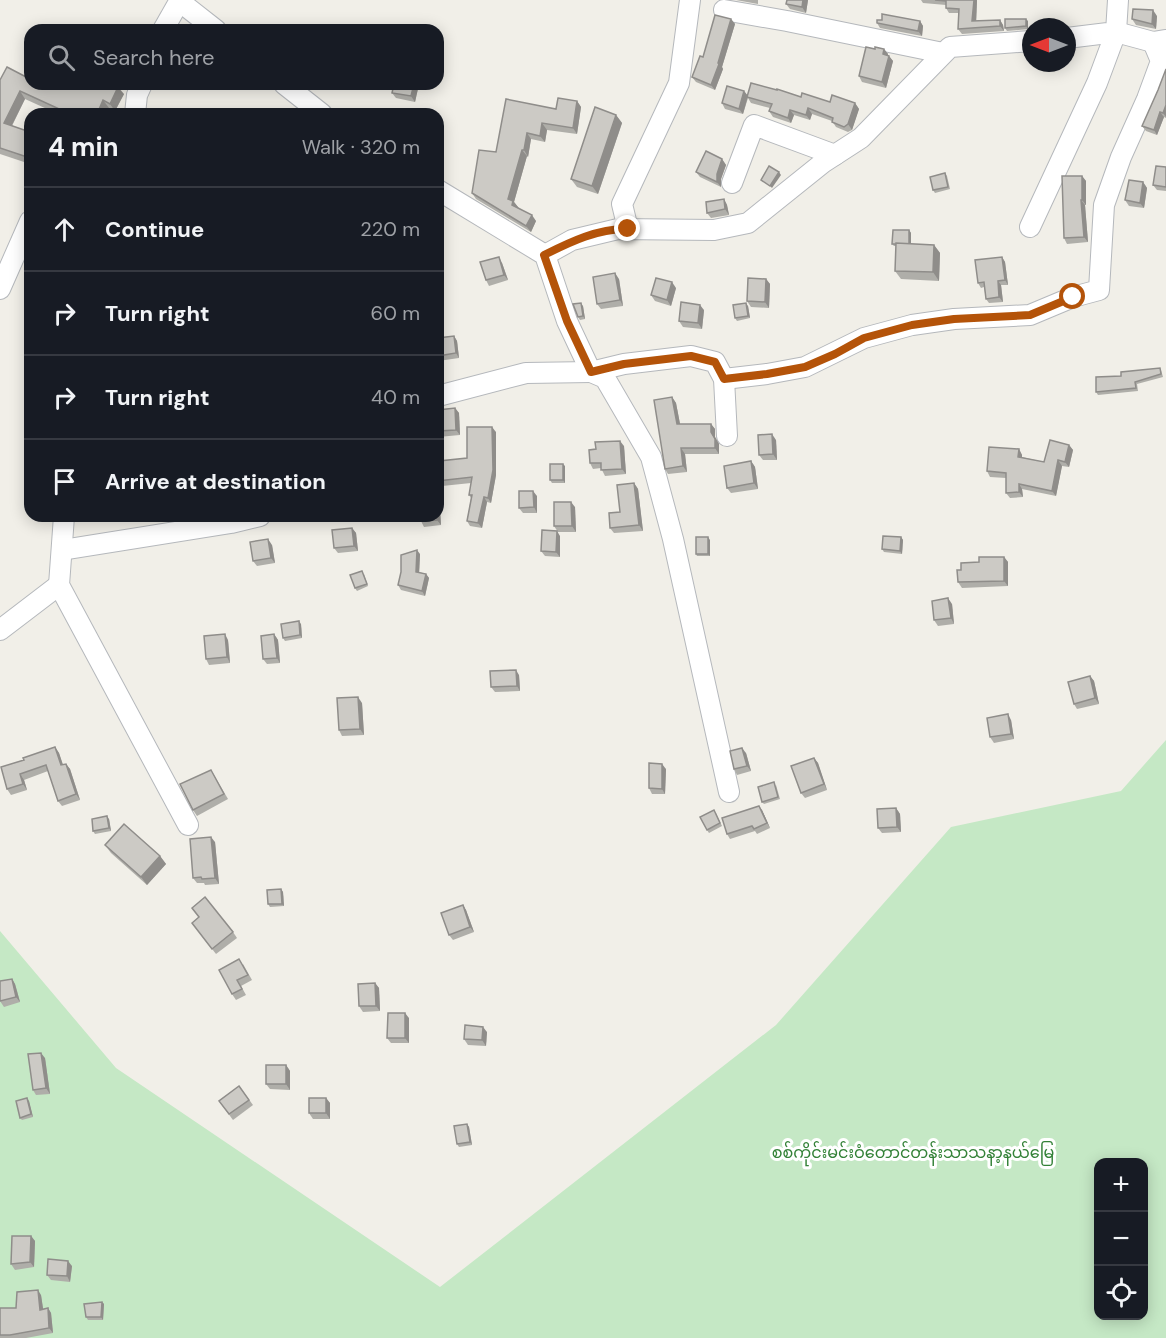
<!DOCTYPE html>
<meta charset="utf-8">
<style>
:root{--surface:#171b24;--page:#20242c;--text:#f1f3f6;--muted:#9ea1a6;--line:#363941}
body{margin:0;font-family:"DM Sans","Noto Sans Myanmar",sans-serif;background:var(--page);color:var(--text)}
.controls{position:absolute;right:18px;bottom:18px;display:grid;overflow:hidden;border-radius:12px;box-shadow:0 3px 15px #0003}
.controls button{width:54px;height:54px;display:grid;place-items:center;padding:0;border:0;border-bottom:2px solid var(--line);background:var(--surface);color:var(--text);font:30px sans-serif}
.compass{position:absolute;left:1022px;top:18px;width:54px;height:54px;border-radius:50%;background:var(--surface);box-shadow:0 3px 15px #0003;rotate:270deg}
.stop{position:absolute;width:18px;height:18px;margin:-14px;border:4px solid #b45309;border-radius:50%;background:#fff}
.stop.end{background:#b45309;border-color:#fff;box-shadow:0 2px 6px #0008}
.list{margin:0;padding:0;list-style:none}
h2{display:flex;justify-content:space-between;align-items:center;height:78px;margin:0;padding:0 24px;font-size:26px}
h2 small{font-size:20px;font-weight:400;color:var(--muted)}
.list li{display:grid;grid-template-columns:39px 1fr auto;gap:18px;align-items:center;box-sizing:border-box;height:84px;padding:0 24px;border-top:2px solid var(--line)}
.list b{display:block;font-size:22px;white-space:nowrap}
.list em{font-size:20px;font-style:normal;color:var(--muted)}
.icon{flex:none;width:33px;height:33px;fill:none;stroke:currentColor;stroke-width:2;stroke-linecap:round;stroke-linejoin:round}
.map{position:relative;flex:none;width:1166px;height:1338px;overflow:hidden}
.search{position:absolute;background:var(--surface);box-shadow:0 3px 15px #0003;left:24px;top:24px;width:420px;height:66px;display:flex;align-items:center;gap:15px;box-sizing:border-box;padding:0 21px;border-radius:18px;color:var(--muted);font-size:22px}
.panel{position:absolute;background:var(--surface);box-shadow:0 3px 15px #0003;left:24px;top:108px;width:420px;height:414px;border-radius:18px}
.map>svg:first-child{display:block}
</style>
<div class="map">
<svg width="1166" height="1338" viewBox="0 0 1166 1338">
<rect width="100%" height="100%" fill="#f1efe8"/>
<path fill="#c5e8c5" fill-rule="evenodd" d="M1166,740V1338H0V931L116,1068L440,1287L776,1025L951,827L1121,791ZM1098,1162H1144V1316H1098Z"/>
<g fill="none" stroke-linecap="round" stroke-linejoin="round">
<g stroke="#b5b8bc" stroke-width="22">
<g id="minor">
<path d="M179,1L216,30"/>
<path d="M724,10L787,21L943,53"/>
<path d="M163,30L180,0"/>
<path d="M1067,38L1116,32L1118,0"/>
<path d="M284,84L322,114"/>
<path d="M135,114L137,95L142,84"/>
<path d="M732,183L754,125L835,155"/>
<path d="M438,190L545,255L567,321L591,372L605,378L651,457L673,539L729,792"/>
<path d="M1030,227L1097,83L1116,32L1153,42L1165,40"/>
<path d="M628,229L622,204L679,83L690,0"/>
<path d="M545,255L572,240L618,229L714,230L748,223L824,162L861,138L950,47L1031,41"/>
<path d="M0,289L30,221"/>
<path d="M724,379L767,374L805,367L864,338L912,325L954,319L1030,315L1073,297L1099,290L1104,205L1121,157L1147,99L1161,61L1153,42"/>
<path d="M438,396L526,373L591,372L624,364L691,356L715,362L724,379L727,436"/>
<path d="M64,516L59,585L188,825"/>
<path d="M62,550L231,523L260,516"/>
<path d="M0,630L59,585"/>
</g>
</g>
<use href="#minor" stroke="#fff" stroke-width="20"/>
</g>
<g fill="#afaea9">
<path d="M736,0H758V4Z"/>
<path d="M787,0H808L806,13L790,9L786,4Z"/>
<path d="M921,0H977L976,21L1000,20L1003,25L1004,31L962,34L958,29L959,13H949L946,8V5L923,3Z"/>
<path d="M1157,16L1156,29L1136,25L1132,19Z"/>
<path d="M731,19L735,24L722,67L723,69L715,90L696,82L692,77L703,57Z"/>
<path d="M882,20L920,21L923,26L922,36L880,28L877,23Z"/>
<path d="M1028,21V29L1007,31L1005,28Z"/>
<path d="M875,49H884L888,54V55L893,61L886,88L862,82L859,76Z"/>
<path d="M1166,69V118L1164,117L1157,135L1146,131L1142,126L1158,90Z"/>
<path d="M0,80L30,84L124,94L115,111L109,108L106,114H58L25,99L12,126L30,132V164L0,154Z"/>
<path d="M419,84L415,102L396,98L392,93Z"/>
<path d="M744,91L747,95L801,97L830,102L855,103L859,109L852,130L848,132L836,127L832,121L812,114L810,120L794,115L791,123L773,117L769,111L770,108L751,103L748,98L743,114L725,109L722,103Z"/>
<path d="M577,101L581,107L577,134L547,130L545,142L531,139L528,157L527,156L514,202L518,207L536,221L531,232L476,199L472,193L496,152L556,109Z"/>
<path d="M616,115L622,123L598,194L577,187L571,179Z"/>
<path d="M722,159L726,165L721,179V187L700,177L696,172Z"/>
<path d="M1166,167V191L1157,190L1153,185Z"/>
<path d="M945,173L947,176L950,189L935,193L933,190Z"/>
<path d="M1082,176L1086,181V205H1085L1088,242L1067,244L1064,238Z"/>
<path d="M1143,182L1147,188L1144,208L1129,206L1125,200Z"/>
<path d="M724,199L727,205L729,215L711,218L707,213Z"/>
<path d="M909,230L911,233V244L934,245L940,253L939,281L901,279L895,271L896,246H894L892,244Z"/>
<path d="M1002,257L1005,262L1008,285H1001L1003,302L989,303L986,299L984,287L981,288L978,283Z"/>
<path d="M502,263L508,280L489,286L486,280Z"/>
<path d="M619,279L623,306L601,309L597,304Z"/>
<path d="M766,279L770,284L769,308L751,307L747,301Z"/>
<path d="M676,288L671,306L655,301L651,295Z"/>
<path d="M583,306L585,319L580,320L578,317Z"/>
<path d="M748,306L750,318L737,321L735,318Z"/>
<path d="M704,310L702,329L683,327L679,321Z"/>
<path d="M454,336L457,341L459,358L438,361V338Z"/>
<path d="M1160,368L1161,370L1163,377L1137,384L1138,391L1098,395L1096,392L1121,376Z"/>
<path d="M672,397L676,403L680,424H711L715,429V437L719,444V454H685L687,472L668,474L665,469Z"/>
<path d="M455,408L459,413L460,435L438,437V410Z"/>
<path d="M496,432V475L491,503L487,502L482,528L470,526L467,521L471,498L469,495L471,483L442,486L443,493L439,494L441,525L424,527L421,521L438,516V465L467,458Z"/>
<path d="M776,440L777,460H763L759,455Z"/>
<path d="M1069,445L1073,450L1069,467L1062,466L1056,496L1022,489L1023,497L1010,498L1006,493V478L990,477L987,471L1019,449L1022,455V457L1044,462Z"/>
<path d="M624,446L626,474L605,476L601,468L593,469L590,463L596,449Z"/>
<path d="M751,461L755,467L758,489L731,493L727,488Z"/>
<path d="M565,466V483H552L550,480Z"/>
<path d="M634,483L638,489L643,531L614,533L610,528L620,512Z"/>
<path d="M537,496V513H523L519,508Z"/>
<path d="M575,507L576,532H558L554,526Z"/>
<path d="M352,528L356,533L358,551L338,553L334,548Z"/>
<path d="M560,536V557L545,556L541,551Z"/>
<path d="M901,537L903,540L902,554L884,552L882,549Z"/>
<path d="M710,540V556H697L696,554Z"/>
<path d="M272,545L275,563L257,566L253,561Z"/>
<path d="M420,554L419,572L426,574L429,578L425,596L401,590L398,585Z"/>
<path d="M1004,557L1008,562V586L962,588L958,582L979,562Z"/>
<path d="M364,574L368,586L357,591L355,588Z"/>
<path d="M952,604L954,624L938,626L934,620Z"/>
<path d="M301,624L302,638L285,641L283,638Z"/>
<path d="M274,634L278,640L280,663L267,664L263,659Z"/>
<path d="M228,640L230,663L209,665L206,659Z"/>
<path d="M519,675L520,691L495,692L491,687Z"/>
<path d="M1090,676L1094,681L1099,704L1077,709L1074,704Z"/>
<path d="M362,703L364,735L342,736L339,730Z"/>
<path d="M1011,720L1014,739L994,743L990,737Z"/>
<path d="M55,747L59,753L63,765L66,764L70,769L80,800L62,806L58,801L48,771L24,780L27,790L11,795L7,789L24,760Z"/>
<path d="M746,753L751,771L737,775L734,769Z"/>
<path d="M814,758L818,763L827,790L805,798L801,793Z"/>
<path d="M666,769L665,794H652L649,788Z"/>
<path d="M211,770L228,799L197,816L193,810Z"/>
<path d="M776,785L780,799L764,804L762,802Z"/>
<path d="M896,808L900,814L901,832L882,833L878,828Z"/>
<path d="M762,810L770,828L757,834L755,831L730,839L727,834Z"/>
<path d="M716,813L722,826L709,833L707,830Z"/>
<path d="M109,819L111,831L95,834L93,831Z"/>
<path d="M215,842L219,884L205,885L204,883H197L193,878Z"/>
<path d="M105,845L160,856L166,864L147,885L111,853Z"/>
<path d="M281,889L283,892L284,906L270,907L268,904Z"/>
<path d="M463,905L466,910L474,932L453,940L449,935Z"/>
<path d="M199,917L233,932L237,938L216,954L192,923Z"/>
<path d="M243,964L252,980L241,986L246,995L236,1000L232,994Z"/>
<path d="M12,979L15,984L20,1002L4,1007L0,1001Z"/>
<path d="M375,983L379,988L380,1011L363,1012L359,1006Z"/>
<path d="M409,1018V1043H391L387,1038Z"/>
<path d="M487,1032L486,1046L468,1045L464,1039Z"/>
<path d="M45,1058L50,1094L36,1095L33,1090Z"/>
<path d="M286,1065L290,1071V1090L270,1089L266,1084Z"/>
<path d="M239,1086L253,1105L233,1120L219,1101Z"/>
<path d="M326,1098L330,1103V1119H313L309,1113Z"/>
<path d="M29,1101L33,1117L22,1120L20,1118Z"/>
<path d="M467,1124L469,1127L472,1145L459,1147L457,1144Z"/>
<path d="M31,1236L35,1241L34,1267L15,1270L11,1264Z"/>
<path d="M72,1266L70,1282L51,1280L47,1275Z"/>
<path d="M41,1295L43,1309L48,1308L51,1313L53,1333L26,1338H0V1308H16Z"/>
<path d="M102,1302L104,1304L103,1320H88L86,1317Z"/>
</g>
<g fill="#8f8d8a">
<path d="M803,0H808L806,13L802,7Z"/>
<path d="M974,0H977L976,26L972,21Z"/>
<path d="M1153,10L1157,16L1156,29L1152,24Z"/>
<path d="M731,19L735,24L722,67L723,69L715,90L711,85Z"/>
<path d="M1026,19L1028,21V29L1026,26Z"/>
<path d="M1000,20L1003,25L1004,31L1000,26Z"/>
<path d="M920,21L923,26L922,36L918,31Z"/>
<path d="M884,49L888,54L887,60L883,54Z"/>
<path d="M889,56L893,61L886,88L882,82Z"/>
<path d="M414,84H419L415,102L411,96Z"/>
<path d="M118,87L124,94L115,111L110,104Z"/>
<path d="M20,91L25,99L9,131L4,123Z"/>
<path d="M744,91L748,96L743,114L739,109Z"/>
<path d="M103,100L109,108L106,114H97Z"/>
<path d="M577,101L581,107L577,134L573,128Z"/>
<path d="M855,103L859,109L852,130L848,124Z"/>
<path d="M1166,105V117L1163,113Z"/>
<path d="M808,108L812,114L810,120L806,115Z"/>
<path d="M790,110L794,115L791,123L788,118Z"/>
<path d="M1160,112L1164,117L1157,135L1154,130Z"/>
<path d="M616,115L622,123L598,194L592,186Z"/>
<path d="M542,123L547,130L545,142L540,136Z"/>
<path d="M527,133L531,139L528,157L524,150Z"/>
<path d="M522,150L527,156L514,202L518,207L516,211L508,199Z"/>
<path d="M722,159L726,165L721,179V187L717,182V174Z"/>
<path d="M779,172L781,175L772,188L770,186Z"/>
<path d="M1082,176L1086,181V205L1082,200Z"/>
<path d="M1143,182L1147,188L1144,208L1140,203Z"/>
<path d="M724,199L727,205L729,215L725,209Z"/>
<path d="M1081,200L1085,205L1088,242L1084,237Z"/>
<path d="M532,215L536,221L531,232L526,226Z"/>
<path d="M909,230L911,233V247L909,244Z"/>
<path d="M934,245L940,253L939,281L933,272Z"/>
<path d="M499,257L502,263L508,280L504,275Z"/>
<path d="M1002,257L1005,262L1008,285L1005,280Z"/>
<path d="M615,273L619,279L623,306L620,300Z"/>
<path d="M766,279L770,284L769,308L765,302Z"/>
<path d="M998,281L1001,285L1003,302L999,297Z"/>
<path d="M672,282L676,288L671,306L667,300Z"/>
<path d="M581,303L583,306L585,319L583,316Z"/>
<path d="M746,303L748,306L750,318L748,316Z"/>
<path d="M700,305L704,310L702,329L698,323Z"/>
<path d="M454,336L457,341L459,358L456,353Z"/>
<path d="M672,397L676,403L681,429L677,424Z"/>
<path d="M455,408L459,413L460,435L456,430Z"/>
<path d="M711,424L715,429V437L719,444V454L715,448L711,432Z"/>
<path d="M492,427L496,432V475L491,503L488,498Z"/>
<path d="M772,434L776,440L777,460L773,454Z"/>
<path d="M620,441L624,446L626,474L622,469Z"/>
<path d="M1069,445L1073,450L1069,467L1065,462Z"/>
<path d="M681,448L685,454L687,472L683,466Z"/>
<path d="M1019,449L1022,455V462L1018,457Z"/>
<path d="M1058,460L1062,466L1056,496L1052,491Z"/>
<path d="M751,461L755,467L758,489L754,483Z"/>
<path d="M563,464L565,466V483L563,480Z"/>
<path d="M438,481L442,486L443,493L439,488Z"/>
<path d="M634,483L638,489L643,531L639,525Z"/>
<path d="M1019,484L1022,489L1023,497L1019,492Z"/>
<path d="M533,491L537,496V513L534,507Z"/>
<path d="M438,492L439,494L441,525L437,520V516H438Z"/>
<path d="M484,497L487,502L482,528L478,523Z"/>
<path d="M571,502L575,507L576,532L572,526Z"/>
<path d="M352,528L356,533L358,551L354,546Z"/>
<path d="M557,531L560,536V557L556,552Z"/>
<path d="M708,537L710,540V556L708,554Z"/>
<path d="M901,537L903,540L902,554L900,551Z"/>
<path d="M268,539L272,545L275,563L271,558Z"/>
<path d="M417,550L420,554L419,576L416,572Z"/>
<path d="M1004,557L1008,562V586L1004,581Z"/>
<path d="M426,574L429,578L425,596L422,591Z"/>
<path d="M948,598L952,604L954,624L951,618Z"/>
<path d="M299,621L301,624L302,638L300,635Z"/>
<path d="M225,634L228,640L230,663L227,657Z"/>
<path d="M274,634L278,640L280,663L277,658Z"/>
<path d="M516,670L519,675L520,691L517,686Z"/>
<path d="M1090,676L1094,681L1099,704L1095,698Z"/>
<path d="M358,697L362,703L364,735L360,729Z"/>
<path d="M1008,714L1011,720L1014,739L1011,734Z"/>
<path d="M55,747L59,753L65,771L61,765Z"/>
<path d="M742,748L746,753L751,771L747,766Z"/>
<path d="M814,758L818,763L827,790L824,784Z"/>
<path d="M66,764L70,769L80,800L76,794Z"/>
<path d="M662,764L666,769L665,794L662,789Z"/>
<path d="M20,774L24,780L27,790L23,784Z"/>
<path d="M759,806L762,810L770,828L767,823Z"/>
<path d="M896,808L900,814L901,832L897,827Z"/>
<path d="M107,816L109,819L111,831L109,828Z"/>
<path d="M211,837L215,842L219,884L215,878Z"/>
<path d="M160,856L166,864L147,885L141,877Z"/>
<path d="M281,889L283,892L284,906L282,904Z"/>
<path d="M463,905L466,910L474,932L470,927Z"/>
<path d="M12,979L15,984L20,1002L16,997Z"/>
<path d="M375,983L379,988L380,1011L376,1006Z"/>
<path d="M405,1013L409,1018V1043L405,1038Z"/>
<path d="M483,1027L487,1032L486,1046L482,1040Z"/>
<path d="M41,1053L45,1058L50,1094L46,1088Z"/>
<path d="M286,1065L290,1071V1090L286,1084Z"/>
<path d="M27,1098L29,1101L33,1117L31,1114Z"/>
<path d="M326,1098L330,1103V1119L326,1113Z"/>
<path d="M467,1124L469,1127L472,1145L470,1142Z"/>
<path d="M31,1236L35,1241L34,1267L30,1262Z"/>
<path d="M68,1261L72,1266L70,1282L67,1276Z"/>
<path d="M38,1290L41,1295L44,1315L40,1310Z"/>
<path d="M102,1302L104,1304L103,1320L101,1317Z"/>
<path d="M48,1308L51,1313L53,1333L49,1328Z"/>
</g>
<g fill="#cccac5" stroke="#8f8d8a" stroke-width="1.5">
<path d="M787,0H803L802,7L786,4Z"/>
<path d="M935,0H974L972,21L1000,20V26L958,29L959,9L946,8V1Z"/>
<path d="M1133,9L1153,10L1152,24L1132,19Z"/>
<path d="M882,14L920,21L918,31L877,23V20H882Z"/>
<path d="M715,15L731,19L718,63L719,64L711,85L692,77L700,56L703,57Z"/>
<path d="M1005,19H1026V26L1005,28Z"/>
<path d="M866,47L875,49V47L884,49L883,54L889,56L882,82L859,76Z"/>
<path d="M7,67L30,79V84H113L118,87L110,104L103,100L97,114H70L20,91L4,123L30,132V158L0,148V80Z"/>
<path d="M1166,69V105L1163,113L1160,112L1154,130L1142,126L1158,90Z"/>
<path d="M751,83L777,90V89L801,97L802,93L830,102L832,95L855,103L848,124L844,127L832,122L833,118L808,108L806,115L790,110L788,118L769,111L772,104L747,97Z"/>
<path d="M394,84H414L411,96L392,93Z"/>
<path d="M727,86L744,91L739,109L722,103Z"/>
<path d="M558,98L577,101L573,128L542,123L540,136L527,133L524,150H522L508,199L513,201L512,205L532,215L526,226L472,193L479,150L496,152L506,99L556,109Z"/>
<path d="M595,107L616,115L592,186L571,179Z"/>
<path d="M706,151L722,159L717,174V182L696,172Z"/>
<path d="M769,166L779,172L770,186L761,180Z"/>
<path d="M1156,166L1166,167V187L1153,185Z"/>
<path d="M945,173L948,187L933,190L930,177Z"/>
<path d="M1062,176H1082V200H1081L1084,237L1064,238Z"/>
<path d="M1129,180L1143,182L1140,203L1125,200Z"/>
<path d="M724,199L725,209L707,213L706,202Z"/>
<path d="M893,230H909V244H892Z"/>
<path d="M896,243L934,245L933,272L895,271Z"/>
<path d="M499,257L504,275L486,280L480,262Z"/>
<path d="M1002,257L1005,280L998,281L999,297L986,299L984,282L978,283L975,260Z"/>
<path d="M615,273L620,300L597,304L593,277Z"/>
<path d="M656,278L672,282L667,300L651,295Z"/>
<path d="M748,278L766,279L765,302L747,301Z"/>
<path d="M681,302L700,305L698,323L679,321Z"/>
<path d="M581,303L583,316L578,317L573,304Z"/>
<path d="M746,303L748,316L735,318L733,305Z"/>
<path d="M454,336L456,353L438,356V338Z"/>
<path d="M1160,368L1161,374L1135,382L1136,388L1096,392V377L1121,376V372Z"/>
<path d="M672,397L677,424H711V432L715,439V448H681L683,466L665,469L654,400Z"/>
<path d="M455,408L456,430L438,431V410Z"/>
<path d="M467,427H492L493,470L488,498L484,497L478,523L467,521L472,495H469L472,477L438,481L439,488H438L439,461L467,458Z"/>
<path d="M772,434L773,454L759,455L758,435Z"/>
<path d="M1050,440L1069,445L1065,462L1058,460L1052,491L1019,484V492L1006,493V473L987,471L989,447L1019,449L1018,457L1044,462Z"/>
<path d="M620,441L622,469L601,470V463H590L589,450L596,449L595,442Z"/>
<path d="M751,461L754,483L727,488L724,466Z"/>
<rect x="550" y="464" width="13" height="16"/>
<path d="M634,483L639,525L610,528L609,513L620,512L617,485Z"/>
<path d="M519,491H533L534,507L519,508Z"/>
<path d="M554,502H571L572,526H554Z"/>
<path d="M420,516H437V520L421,521Z"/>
<path d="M352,528L354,546L334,548L332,530Z"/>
<path d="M542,530L557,531L556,552L541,551Z"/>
<path d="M883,536L901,537L900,551L882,549Z"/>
<rect x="696" y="537" width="12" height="17"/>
<path d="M268,539L271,558L253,561L250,542Z"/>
<path d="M417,550L416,572L426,574L422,591L398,585L401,572V555Z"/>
<path d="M979,557H1004V581L958,582L957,570H961V563L979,562Z"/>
<path d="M362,571L367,584L355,588L350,575Z"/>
<path d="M948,598L951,618L934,620L932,601Z"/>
<path d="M299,621L300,635L283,638L281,624Z"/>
<path d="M225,634L227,657L206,659L204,636Z"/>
<path d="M274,634L277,658L263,659L261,636Z"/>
<path d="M516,670L517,686L491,687L490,671Z"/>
<path d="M1090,676L1095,698L1074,704L1068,682Z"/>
<path d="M358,697L360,729L339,730L337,698Z"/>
<path d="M1008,714L1011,734L990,737L987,718Z"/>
<path d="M55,747L61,765L66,764L76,794L58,801L46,765L20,774L23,784L7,789L1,767L24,760L23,758Z"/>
<path d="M742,748L747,766L734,769L730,751Z"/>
<path d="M814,758L824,784L801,793L791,766Z"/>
<path d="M649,763L662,764V789L649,788Z"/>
<path d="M211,770L224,794L193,810L180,784Z"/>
<path d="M774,782L778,797L762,802L758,787Z"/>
<path d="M759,806L767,823L754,829L752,826L727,834L722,818Z"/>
<path d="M896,808L897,827L878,828L877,809Z"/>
<path d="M714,810L720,823L707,830L700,817Z"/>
<path d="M107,816L109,828L93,831L92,819Z"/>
<path d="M124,824L160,856L141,877L105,845Z"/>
<path d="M211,837L215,878L202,879L201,877L193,878L190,839Z"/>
<path d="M281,889L282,904H268L267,890Z"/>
<path d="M205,897L233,932L212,949L192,923L199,917L192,908Z"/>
<path d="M463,905L470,927L449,935L441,913Z"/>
<path d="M239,959L248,975L237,980L242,989L232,994L219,970Z"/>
<path d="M12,979L16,997L0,1001V981Z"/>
<path d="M375,983L376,1006H359L358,984Z"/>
<path d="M388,1013H405V1038H387Z"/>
<path d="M465,1025L483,1027L482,1040L464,1039Z"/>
<path d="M41,1053L46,1088L33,1090L28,1054Z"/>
<rect x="266" y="1065" width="20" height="19"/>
<path d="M239,1086L249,1100L229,1114L219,1101Z"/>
<path d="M27,1098L31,1114L20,1118L16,1101Z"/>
<rect x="309" y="1098" width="17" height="15"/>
<path d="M467,1124L470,1142L457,1144L454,1126Z"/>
<path d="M12,1236H31L30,1262L11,1264Z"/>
<path d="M48,1259L68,1261L67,1276L47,1275Z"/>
<path d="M38,1290L40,1310L48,1308L49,1328L10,1335H0V1308H16L17,1292Z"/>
<path d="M102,1302L101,1317H86L84,1304Z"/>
</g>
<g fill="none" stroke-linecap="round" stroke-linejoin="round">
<path stroke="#b45309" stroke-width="8" d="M628,229C599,228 570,242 544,255L567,321L591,372L624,364L691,356L715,362L724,379L767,374L805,367L835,354L864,338L912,325L954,319L1030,315L1073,297"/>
</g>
<g text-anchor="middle" stroke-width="6" stroke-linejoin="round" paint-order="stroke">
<g font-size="16" fill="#348238" stroke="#fff">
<text x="913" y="1158">စစ်ကိုင်းမင်းဝံတောင်တန်းသာသနာ့နယ်မြေ</text>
</g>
</g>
</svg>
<div class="controls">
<button>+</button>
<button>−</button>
<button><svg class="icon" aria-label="locate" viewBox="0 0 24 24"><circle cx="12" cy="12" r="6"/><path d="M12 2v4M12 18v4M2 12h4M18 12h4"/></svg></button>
</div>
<svg class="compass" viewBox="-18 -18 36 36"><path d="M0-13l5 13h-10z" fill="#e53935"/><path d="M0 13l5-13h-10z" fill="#9ea1a6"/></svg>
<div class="stop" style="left:1073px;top:297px"></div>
<div class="stop end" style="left:628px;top:229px"></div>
<div class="search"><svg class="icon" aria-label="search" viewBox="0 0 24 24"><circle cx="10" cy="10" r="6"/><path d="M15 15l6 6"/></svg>Search here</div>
<section class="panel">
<h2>4 min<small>Walk · 320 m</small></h2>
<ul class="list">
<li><svg class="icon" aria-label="ahead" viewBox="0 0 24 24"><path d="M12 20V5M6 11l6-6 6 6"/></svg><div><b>Continue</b></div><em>220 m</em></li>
<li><svg class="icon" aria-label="right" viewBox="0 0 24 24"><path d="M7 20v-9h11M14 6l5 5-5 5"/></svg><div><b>Turn right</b></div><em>60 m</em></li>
<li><svg class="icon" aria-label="right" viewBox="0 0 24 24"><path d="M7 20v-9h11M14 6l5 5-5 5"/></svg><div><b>Turn right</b></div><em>40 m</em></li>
<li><svg class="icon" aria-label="arrive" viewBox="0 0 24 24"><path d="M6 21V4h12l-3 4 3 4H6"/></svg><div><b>Arrive at destination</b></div></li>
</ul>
</section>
</div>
